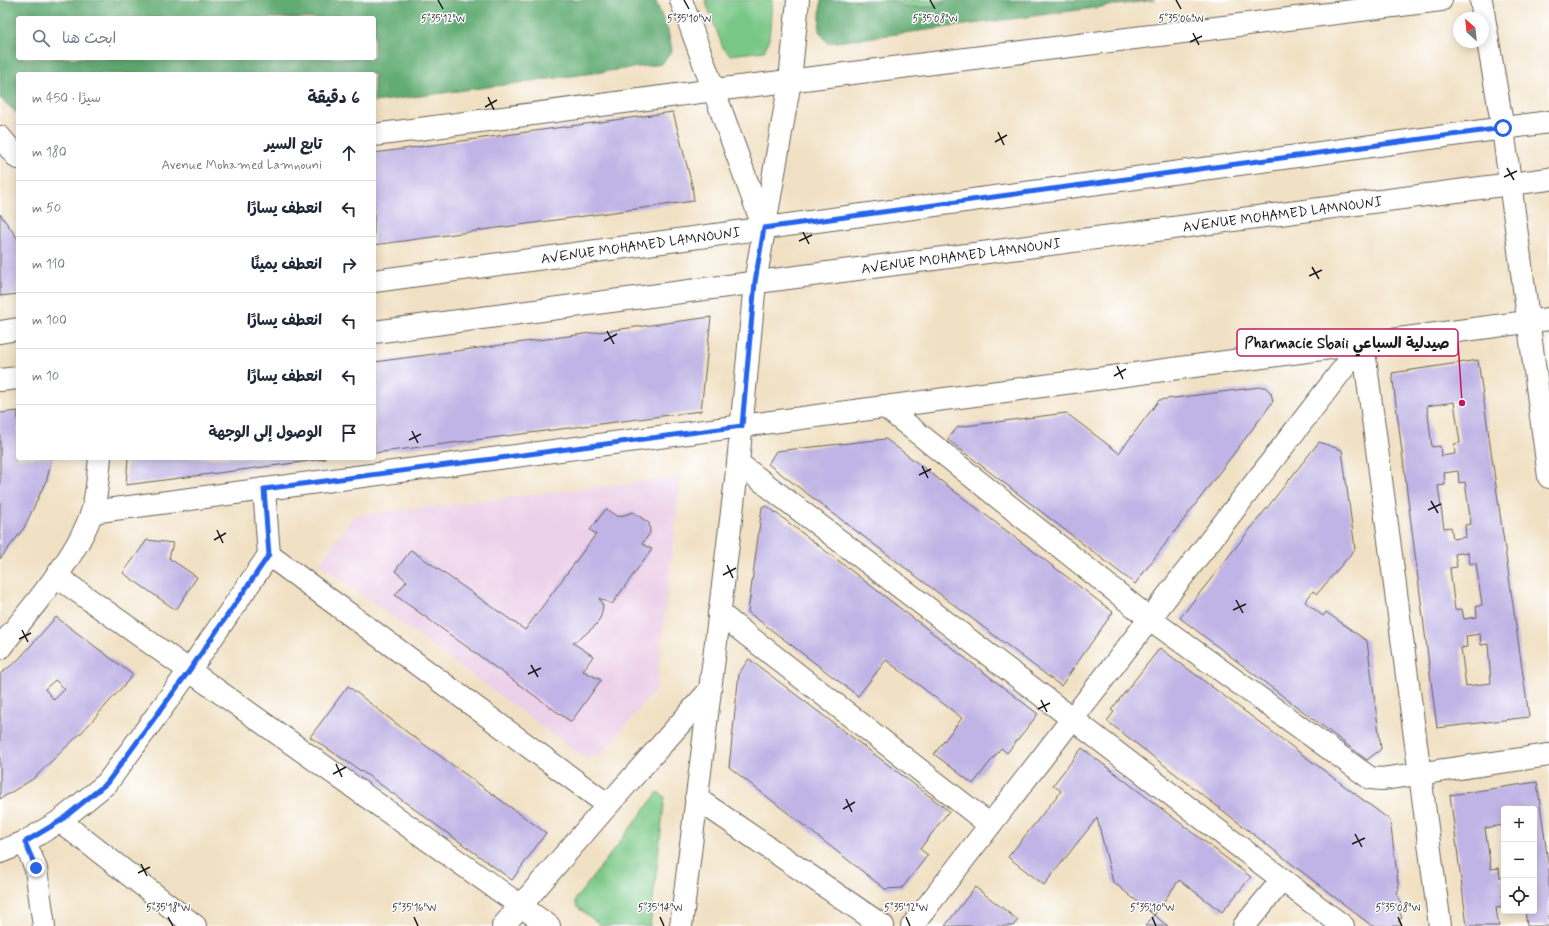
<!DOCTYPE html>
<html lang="ar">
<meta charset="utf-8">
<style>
:root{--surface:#fff;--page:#f6f6f7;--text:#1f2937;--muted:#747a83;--line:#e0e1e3}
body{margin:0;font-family:Mynerve,"Playpen Sans Arabic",sans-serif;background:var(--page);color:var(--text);direction:rtl}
.controls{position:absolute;right:12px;bottom:12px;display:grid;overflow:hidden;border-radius:4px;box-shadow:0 2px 10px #0003}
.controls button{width:36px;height:36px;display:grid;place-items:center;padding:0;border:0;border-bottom:1px solid var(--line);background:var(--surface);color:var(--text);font:20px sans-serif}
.compass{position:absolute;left:1453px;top:12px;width:36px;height:36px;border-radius:50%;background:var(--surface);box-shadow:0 2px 10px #0003;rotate:333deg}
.stop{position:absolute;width:12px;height:12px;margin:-9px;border:3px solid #2563eb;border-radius:50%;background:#fff}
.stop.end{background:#2563eb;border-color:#fff;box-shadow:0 1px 4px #0008}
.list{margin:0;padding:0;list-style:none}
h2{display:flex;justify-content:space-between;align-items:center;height:52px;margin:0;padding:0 16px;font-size:17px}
h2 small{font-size:13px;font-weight:400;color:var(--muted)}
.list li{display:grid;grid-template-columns:26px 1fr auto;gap:12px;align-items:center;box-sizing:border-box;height:56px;padding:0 16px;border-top:1px solid var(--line)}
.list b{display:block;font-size:15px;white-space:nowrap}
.list p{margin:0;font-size:13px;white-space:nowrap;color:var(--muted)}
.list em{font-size:13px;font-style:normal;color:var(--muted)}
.icon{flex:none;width:22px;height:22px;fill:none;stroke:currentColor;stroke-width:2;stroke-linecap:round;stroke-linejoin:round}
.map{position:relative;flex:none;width:1549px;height:926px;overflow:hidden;direction:ltr}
.search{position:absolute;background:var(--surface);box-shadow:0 2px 10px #0003;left:16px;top:16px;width:360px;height:44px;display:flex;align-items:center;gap:10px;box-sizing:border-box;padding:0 14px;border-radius:4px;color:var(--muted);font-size:15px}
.panel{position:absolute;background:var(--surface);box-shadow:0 2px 10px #0003;left:16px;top:72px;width:360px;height:388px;border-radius:4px;direction:rtl}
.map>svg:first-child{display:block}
</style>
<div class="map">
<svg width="1549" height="926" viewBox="0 0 1549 926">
<rect width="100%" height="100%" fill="#fff"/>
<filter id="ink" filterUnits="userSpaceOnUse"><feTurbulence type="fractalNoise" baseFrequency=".025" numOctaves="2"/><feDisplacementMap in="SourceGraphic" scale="8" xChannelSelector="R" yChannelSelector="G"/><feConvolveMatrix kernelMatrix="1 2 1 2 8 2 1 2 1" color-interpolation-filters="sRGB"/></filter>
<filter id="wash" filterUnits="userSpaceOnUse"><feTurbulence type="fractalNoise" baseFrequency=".012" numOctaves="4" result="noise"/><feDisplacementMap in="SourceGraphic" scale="16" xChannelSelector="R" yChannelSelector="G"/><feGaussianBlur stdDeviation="0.9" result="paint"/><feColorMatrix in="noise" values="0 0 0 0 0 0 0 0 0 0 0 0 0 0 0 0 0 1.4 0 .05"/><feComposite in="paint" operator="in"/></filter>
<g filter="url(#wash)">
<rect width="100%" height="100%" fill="#f1e1c4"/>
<path fill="#edd0e9" d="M681,477L656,689L602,754L586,759L320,564L353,516Z"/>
<g fill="#79c786" stroke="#4a7251">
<path d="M705,0H772L769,41L764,51L730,55L723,48Z"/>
<path d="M889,0H947C930,10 907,10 889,0Z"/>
<path d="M658,792L665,797L650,926H602L577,907L575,900Z"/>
</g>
<g fill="#62ac73" stroke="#3f6448" fill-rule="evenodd">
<path d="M0,0H655L668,31L672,50L662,64L374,102V74H18V114L0,98ZM18,18H374V58H18Z"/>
<path d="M821,0H889L907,7L923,8L941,3L947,0H1155L828,43L819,31Z"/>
</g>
<g id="blocks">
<g fill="#bfb4e5" fill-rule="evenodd">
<path d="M673,112L692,185L694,201L374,245V153Z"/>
<path d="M0,214L18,239V294L0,296Z"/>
<path d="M711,317L701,411L374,453V362Z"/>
<path d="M1478,360L1529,717L1437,728L1392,373ZM1454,402L1460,443L1454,444L1455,454L1441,456L1440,446L1432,447L1427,406ZM1458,471L1459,483L1465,482L1471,524L1465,525L1466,537L1453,539L1451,527L1444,528L1438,486L1445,485L1444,473ZM1468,552L1470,564L1476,563L1482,605L1476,607L1477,617L1464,619L1462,609L1455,610L1450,568L1457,567L1455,554ZM1480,634L1481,645L1488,644L1491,683L1466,686L1461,648L1467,647L1466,636Z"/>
<path d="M1260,387H1265L1271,393L1273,401L1269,407L1135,584L947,439L958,427L1066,413L1119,453L1159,400Z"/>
<path d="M18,411V458H52L47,479L24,528L0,559V413Z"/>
<path d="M886,439L1113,612L1061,686L768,464L776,451Z"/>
<path d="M1319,442L1342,450L1355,549L1317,594L1313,591L1305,602L1323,616L1326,612L1367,641L1381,749L1367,760L1180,618Z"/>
<path d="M128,458H325V459L126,485Z"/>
<path d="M767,506L1038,714L1007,753L1001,748L973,784L934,754L962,718L886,660L858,696L748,612L762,507Z"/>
<path d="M606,509L618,517L633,512L649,523L650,533L642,544L652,549L612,604L599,598L603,606L601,616L596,625L582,637L573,643L593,656L583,671L601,680L571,722L395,595L407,581L395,571L411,550L525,630L596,534L590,530Z"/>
<path d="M147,540L173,543L169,558L197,577L176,610L123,573Z"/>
<path d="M56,617L133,675L83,731L33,779L0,799V674L18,660ZM55,680L65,689L54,700L45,689Z"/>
<path d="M1160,648L1390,820L1399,890L1396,892L1401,904L1397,906L1402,918L1398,921L1402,926H1372L1107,721L1114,712L1111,710Z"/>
<path d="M749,659L949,811L920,849L928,855L902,888L885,889L729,767L739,673Z"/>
<path d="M348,686L407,732L546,833L512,880L373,779L310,737Z"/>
<path d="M1082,748L1251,877L1222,912L1179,880L1154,915L1113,882L1097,818L1044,885L1008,857L1061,791L1053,785Z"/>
<path d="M1537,782L1549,869V926H1527L1525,911H1534V809H1504V825L1485,828L1491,869L1499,868L1500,878H1504V895H1502L1504,907L1496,908L1499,926H1467L1450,795Z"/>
<path d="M975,887L1018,920L1013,926H945Z"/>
<path d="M1154,915L1168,926H1145Z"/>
</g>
</g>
</g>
<g filter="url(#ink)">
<use href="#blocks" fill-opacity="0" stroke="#676157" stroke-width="1"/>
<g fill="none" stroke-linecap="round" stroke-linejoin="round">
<g stroke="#676157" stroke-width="24">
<g id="street">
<path d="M681,0L763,226"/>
<path d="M1481,0L1503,129L1549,477"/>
<path d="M374,135L715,90L1441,0"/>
<path d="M0,137L18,158"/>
<path d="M1363,343L1440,926"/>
<path d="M884,406L1150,619L1370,778L1382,779L1549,755"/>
<path d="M738,463L1343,926"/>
<path d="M92,512L1549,319"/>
<path d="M269,555L608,805"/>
<path d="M56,576L549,926"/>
<path d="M719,613L990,825"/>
<path d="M0,648C30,609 76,559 92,512C97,496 98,475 100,458"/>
<path d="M696,798L883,926"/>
<path d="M60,821L195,926"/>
<path d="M25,842L36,869L44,926"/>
<path d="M0,852L25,842L60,821L107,783L189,671L269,555L264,489"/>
<path d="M503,926L608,805L709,691"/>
<path d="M681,926L738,463L755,282L790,81L798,0"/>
<path d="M912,926L1363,343"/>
<path d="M1244,926L1282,880"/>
</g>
</g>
<g stroke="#676157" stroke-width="24">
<g id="secondary">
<path id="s1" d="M374,281L1549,122"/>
<path d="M0,332L18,329"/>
<path id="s2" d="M374,332L1549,179"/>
<path d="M0,380L18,378"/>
</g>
</g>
<use href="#street" stroke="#fff" stroke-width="22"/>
<use href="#secondary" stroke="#fff" stroke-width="22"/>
</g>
</g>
<g fill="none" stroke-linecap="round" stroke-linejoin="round" filter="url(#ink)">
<path stroke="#2563eb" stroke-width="5" d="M36,868L25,842L60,821L107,783L189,671L269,555L264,489L742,426L755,282L764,228L1503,128"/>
</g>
<path fill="none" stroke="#1c1c1c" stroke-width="1.5" d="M438,0L443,9M684,0L689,9M930,0L935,9M1176,0L1181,9M1193,33L1199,45M1190,42L1202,36M488,97L494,110M485,107L497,100M998,132L1004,145M995,142L1007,135M1507,168L1514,180M1504,177L1517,171M803,232L809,244M799,241L812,235M1312,267L1319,279M1309,276L1322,270M607,331L614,344M604,341L617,334M1117,366L1123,379M1114,376L1126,369M412,431L418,443M409,440L421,434M922,466L928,478M919,475L931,469M1431,501L1438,513M1428,510L1441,504M217,530L223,543M214,540L226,533M727,565L733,578M723,575L736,568M1236,600L1243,613M1233,610L1246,604M22,630L28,642M19,639L31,633M531,665L538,677M528,674L541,668M1041,700L1047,712M1038,709L1050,703M336,764L342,777M333,774L346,767M846,799L852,812M843,809L855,802M1355,834L1362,847M1352,844L1365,838M141,864L147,876M138,873L150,867M168,917L173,926M414,917L418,926M660,917L664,926M906,917L910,926M1152,917L1156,926M1398,917L1402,926"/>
<g text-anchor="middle" stroke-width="3" stroke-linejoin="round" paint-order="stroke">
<g font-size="14" fill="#1c1c1c" stroke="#fff">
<text dy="5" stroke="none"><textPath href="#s2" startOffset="916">AVENUE MOHAMED LAMNOUNI</textPath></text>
<text dy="5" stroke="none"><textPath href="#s1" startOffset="269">AVENUE MOHAMED LAMNOUNI</textPath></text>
<text dy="5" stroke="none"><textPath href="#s2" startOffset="592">AVENUE MOHAMED LAMNOUNI</textPath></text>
</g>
</g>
<g font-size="10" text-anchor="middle" fill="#1c1c1c" stroke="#fff" stroke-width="3" stroke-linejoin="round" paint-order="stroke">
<text x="443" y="22">5°35'12"W</text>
<text x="689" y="22">5°35'10"W</text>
<text x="935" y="22">5°35'08"W</text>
<text x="1181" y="22">5°35'06"W</text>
<text x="168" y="911">5°35'18"W</text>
<text x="414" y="911">5°35'16"W</text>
<text x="660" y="911">5°35'14"W</text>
<text x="906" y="911">5°35'12"W</text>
<text x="1152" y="911">5°35'10"W</text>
<text x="1398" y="911">5°35'08"W</text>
</g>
<path fill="none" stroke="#c2185b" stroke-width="1.5" d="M1462 403L1458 342"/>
<circle fill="#c2185b" stroke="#fff" stroke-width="1.5" cx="1462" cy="403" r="4"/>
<rect fill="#fff" stroke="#c2185b" stroke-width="1.5" x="1237" y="329" width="221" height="27" rx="4"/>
<g font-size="15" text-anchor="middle" font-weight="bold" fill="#1c1c1c">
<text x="1347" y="348">Pharmacie Sbaii صيدلية السباعي</text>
</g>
</svg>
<div class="controls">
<button>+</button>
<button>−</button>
<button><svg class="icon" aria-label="locate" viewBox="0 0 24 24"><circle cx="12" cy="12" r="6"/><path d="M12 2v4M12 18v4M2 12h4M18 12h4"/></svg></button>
</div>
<svg class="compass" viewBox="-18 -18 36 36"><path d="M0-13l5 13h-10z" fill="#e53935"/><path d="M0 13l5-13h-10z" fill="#747a83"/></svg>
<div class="stop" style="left:1503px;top:128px"></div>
<div class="stop end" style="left:36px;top:868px"></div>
<div class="search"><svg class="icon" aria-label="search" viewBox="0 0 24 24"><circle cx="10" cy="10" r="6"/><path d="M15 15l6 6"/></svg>ابحث هنا</div>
<section class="panel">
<h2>6 دقيقة<small>سيرًا · 450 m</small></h2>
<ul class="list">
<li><svg class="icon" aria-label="ahead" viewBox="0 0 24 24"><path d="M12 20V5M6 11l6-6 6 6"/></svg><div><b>تابع السير</b><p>Avenue Mohamed Lamnouni</p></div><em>180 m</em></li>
<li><svg class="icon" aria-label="left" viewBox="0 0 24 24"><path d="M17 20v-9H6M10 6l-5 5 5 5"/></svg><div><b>انعطف يسارًا</b></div><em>50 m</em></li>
<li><svg class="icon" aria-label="right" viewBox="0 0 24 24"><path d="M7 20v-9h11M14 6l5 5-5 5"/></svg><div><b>انعطف يمينًا</b></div><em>110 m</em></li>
<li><svg class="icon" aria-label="left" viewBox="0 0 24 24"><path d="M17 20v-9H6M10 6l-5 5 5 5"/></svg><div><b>انعطف يسارًا</b></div><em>100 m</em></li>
<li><svg class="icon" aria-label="left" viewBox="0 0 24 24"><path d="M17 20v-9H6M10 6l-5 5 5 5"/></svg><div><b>انعطف يسارًا</b></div><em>10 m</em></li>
<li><svg class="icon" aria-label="arrive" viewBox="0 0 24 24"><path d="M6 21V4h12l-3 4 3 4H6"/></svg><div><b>الوصول إلى الوجهة</b></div></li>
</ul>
</section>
</div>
